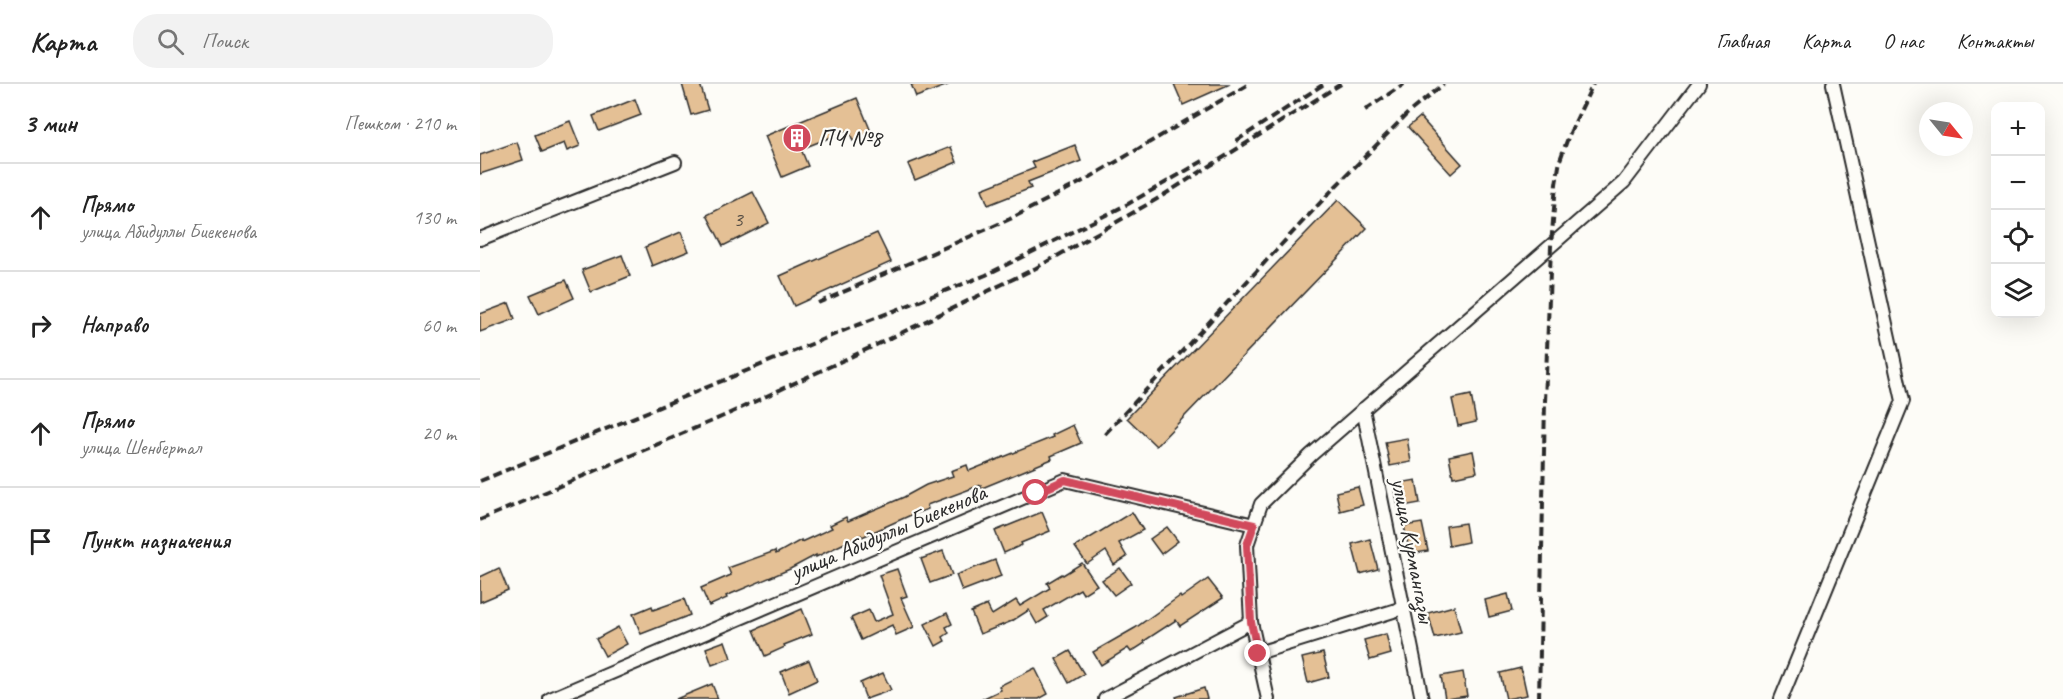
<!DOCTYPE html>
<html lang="ru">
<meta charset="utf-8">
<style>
:root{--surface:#fff;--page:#f2f2f2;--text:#222;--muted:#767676;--line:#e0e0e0}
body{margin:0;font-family:Caveat,sans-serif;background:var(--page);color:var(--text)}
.controls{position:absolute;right:18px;top:18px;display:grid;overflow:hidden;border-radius:12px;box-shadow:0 6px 24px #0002}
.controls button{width:54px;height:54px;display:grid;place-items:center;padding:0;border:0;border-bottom:2px solid var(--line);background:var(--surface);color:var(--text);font:30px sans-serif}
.compass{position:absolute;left:1439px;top:18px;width:54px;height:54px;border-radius:50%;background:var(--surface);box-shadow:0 6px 24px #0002;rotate:120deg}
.stop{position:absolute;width:18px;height:18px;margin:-14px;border:4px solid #d1495b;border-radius:50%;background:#fff}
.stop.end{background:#d1495b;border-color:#fff;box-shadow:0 2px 6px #0008}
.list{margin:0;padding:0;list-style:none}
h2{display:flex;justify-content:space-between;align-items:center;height:78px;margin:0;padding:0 24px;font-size:26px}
h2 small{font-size:20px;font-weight:400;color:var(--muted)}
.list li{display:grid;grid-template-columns:39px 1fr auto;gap:18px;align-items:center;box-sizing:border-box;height:108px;padding:0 24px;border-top:2px solid var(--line)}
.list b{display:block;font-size:22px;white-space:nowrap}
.list p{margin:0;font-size:20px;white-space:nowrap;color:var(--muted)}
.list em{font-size:20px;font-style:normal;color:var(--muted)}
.icon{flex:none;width:33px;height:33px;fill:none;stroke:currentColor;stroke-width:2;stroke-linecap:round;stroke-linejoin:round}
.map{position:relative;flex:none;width:1583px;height:615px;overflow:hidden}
header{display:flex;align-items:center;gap:36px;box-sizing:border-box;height:84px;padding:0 30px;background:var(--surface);border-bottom:2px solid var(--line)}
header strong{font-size:28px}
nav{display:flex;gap:33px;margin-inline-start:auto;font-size:21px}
.search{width:420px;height:54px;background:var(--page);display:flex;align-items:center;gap:15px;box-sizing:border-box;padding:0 21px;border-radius:24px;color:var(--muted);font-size:22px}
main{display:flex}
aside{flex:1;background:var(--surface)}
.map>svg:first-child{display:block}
</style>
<header>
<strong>Карта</strong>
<div class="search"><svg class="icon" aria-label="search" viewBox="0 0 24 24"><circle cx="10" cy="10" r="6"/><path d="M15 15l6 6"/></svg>Поиск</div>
<nav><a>Главная</a><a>Карта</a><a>О нас</a><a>Контакты</a></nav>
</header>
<main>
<aside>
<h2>3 мин<small>Пешком · 210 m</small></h2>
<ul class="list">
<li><svg class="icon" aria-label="ahead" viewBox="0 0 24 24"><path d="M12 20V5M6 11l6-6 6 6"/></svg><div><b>Прямо</b><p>улица Абидуллы Биекенова</p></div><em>130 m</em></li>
<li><svg class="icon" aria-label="right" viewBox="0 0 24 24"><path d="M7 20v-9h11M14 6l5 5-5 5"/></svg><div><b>Направо</b></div><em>60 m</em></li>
<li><svg class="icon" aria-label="ahead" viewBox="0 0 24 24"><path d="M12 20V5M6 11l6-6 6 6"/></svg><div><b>Прямо</b><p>улица Шенбертал</p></div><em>20 m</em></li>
<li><svg class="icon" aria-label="arrive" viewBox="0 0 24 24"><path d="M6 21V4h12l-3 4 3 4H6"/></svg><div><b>Пункт назначения</b></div></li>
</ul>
</aside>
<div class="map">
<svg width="1583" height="615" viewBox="0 0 1583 615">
<rect width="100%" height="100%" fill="#fdfcf7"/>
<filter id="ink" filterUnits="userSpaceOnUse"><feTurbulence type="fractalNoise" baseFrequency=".0167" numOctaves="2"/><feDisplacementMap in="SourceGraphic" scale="12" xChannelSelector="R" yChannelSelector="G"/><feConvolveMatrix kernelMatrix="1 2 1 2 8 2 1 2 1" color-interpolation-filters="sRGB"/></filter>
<g filter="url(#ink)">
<g fill="#e4c095" stroke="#2b2b2b" stroke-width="1.5">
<path d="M202,0H220L228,26L211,31Z"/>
<path d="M431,0H468V1L436,13Z"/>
<path d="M694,0H750L703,21Z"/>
<path d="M377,14L392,50L373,57L369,46L321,65L328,82L302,93L285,52Z"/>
<path d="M155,15L161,31L119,47L113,32Z"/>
<path d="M940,33L982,80L971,90L928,43Z"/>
<path d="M90,37L100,62L87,67L84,59L62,68L55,51Z"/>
<path d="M37,58L43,76L0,90V71Z"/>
<path d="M595,61L601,77L548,98L551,104L508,121L502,105L555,84L552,78Z"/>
<path d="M471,63L477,78L435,96L428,80Z"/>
<path d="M273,108L289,139L243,162L227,131Z"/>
<path d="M858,116L887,144L676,362L647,334Z"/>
<path d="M201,148L209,167L172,182L165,163Z"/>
<path d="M397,149L411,178L314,222L300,192Z"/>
<path d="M142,171L150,192L111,208L102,186Z"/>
<path d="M86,196L94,214L59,230L50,211Z"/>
<path d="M29,219L35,235L0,248V230Z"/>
<path d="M991,311L996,338L978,342L972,315Z"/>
<path d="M593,341L601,359L571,372L572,375L519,397L502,404L501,401L447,421L448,425L431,431L382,453L381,451L336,473V471L310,485L246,512L247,514L229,522L221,504L251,491L248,484L295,467L296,470L321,456V458L352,444L350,441L366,433L368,437L424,413L446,401L473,392L471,387L487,381L489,387L573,353L572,351Z"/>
<path d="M927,354L931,378L910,382L905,358Z"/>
<path d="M993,367L997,388L973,393L969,372Z"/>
<path d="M936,396L940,419L918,423L914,400Z"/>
<path d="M878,403L883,421L860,427L856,408Z"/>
<path d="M562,428L570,447L541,459L542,461L524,469L515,447Z"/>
<path d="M652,428L663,446L639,459L647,473L634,481L626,467L607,480L595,463Z"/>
<path d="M942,439L948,467L930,470L924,442Z"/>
<path d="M985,439L988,458L969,462L966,442Z"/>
<path d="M687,443L698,457L681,470L670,455Z"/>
<path d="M890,455L898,485L880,490L872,460Z"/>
<path d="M463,467L472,491L450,499L441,475Z"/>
<path d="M515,476L521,492L482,507L476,491Z"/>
<path d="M602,479L617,501L603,510L600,505L564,526L568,533L557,540L549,526L532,537L500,550L491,528L507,521L512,531L536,516L540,522L570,504L567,499L582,490L583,491Z"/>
<path d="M19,484L28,506L0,518V493Z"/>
<path d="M640,484L651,499L634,511L622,496Z"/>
<path d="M417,485L427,512L421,514L434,543L416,551L412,541L381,556L371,534L389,526L394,538L413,530L399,491Z"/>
<path d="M728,495L743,514L700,542L696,536L664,557L665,559L651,568L648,564L621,581L613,568L655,544L700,512L701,514Z"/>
<path d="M1028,510L1032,527L1009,533L1005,516Z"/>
<path d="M204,515L210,531L161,550L153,530L172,522L173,526Z"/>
<path d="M974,522L981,548L955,554L948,529Z"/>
<path d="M322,525L332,550L304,561L305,563L285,572L274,546Z"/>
<path d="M467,529L472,540L466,543L469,549L463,553L465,557L456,562L445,540Z"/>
<path d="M138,543L147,560L125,572L116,555Z"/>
<path d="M906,550L911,570L890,576L884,556Z"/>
<path d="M245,557L251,574L232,581L226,564Z"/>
<path d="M590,567L604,590L589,599L576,575Z"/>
<path d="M843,569L849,593L828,599L822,574Z"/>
<path d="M329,576L337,596L309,609L301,588Z"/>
<path d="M555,584L568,610L559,615H502L521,606L519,602Z"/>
<path d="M1041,584L1047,611L1026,615L1020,589Z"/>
<path d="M983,588L987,612L965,615L961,592Z"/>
<path d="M403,589L411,606L386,615L380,599Z"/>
<path d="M232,600L238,615H196Z"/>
<path d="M724,604L727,615H697L696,613Z"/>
</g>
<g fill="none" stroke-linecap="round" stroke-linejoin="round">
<g stroke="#2b2b2b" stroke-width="16">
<g id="street">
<path d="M0,155L195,78"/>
<path d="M883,325L942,615"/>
<path d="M778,569L923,524"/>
<path d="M70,615L585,396L774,441"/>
<path d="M625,615L771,538"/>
<path d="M788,615L771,538L767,461L781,420L831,371L1144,98L1219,0"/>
<path d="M1301,615L1423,317L1353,0"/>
</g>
</g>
<use href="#street" stroke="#fdfcf7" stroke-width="12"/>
<g stroke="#2b2b2b" stroke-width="4" stroke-dasharray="9 4.5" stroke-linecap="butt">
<path d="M885,26L924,0"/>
<path d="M756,57L844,0"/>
<path d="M338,219L530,135L607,95L769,0"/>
<path d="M625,350L854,104L928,29L964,0"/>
<path d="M0,397L375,242L506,191L648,120L723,77"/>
<path d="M0,436L246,331L396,261L556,184L677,115L861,0"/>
<path d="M1059,615L1065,318L1071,162L1076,100L1080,76L1089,51L1113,0"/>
</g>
</g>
</g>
<g fill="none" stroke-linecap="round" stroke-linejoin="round" filter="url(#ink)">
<path stroke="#d1495b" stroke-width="8" d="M556,409L585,396L774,441L767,461L771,538L778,570"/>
</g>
<defs>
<g id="building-disc" transform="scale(1.5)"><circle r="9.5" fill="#d1495b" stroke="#fdfcf7"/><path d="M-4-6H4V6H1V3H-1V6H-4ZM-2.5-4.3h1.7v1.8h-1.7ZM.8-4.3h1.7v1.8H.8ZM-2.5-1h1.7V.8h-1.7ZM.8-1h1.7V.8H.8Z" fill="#fff"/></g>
</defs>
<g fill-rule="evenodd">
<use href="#building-disc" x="317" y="54"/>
</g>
<g text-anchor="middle" stroke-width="4.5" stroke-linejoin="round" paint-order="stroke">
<g font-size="21" fill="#595046">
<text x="258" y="142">3</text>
</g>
<g font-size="24" fill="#2b2b2b" stroke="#fdfcf7" text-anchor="start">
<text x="338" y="62">ПЧ №8</text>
</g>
<g font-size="24" fill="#2b2b2b" stroke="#fdfcf7">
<text transform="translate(408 448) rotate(-23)" y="8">улица Абидуллы Биекенова</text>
<text transform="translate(933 466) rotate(79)" y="8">улица Курмангазы</text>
</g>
</g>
</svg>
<div class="controls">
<button>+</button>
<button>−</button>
<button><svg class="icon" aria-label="locate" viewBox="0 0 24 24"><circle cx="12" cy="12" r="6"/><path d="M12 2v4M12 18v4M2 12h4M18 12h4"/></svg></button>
<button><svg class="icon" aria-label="layers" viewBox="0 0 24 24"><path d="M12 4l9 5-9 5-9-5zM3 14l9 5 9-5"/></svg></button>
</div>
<svg class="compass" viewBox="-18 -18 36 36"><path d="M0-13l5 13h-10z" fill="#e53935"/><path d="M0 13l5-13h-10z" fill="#767676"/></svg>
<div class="stop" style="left:556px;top:409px"></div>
<div class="stop end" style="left:778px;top:570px"></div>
</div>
</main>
